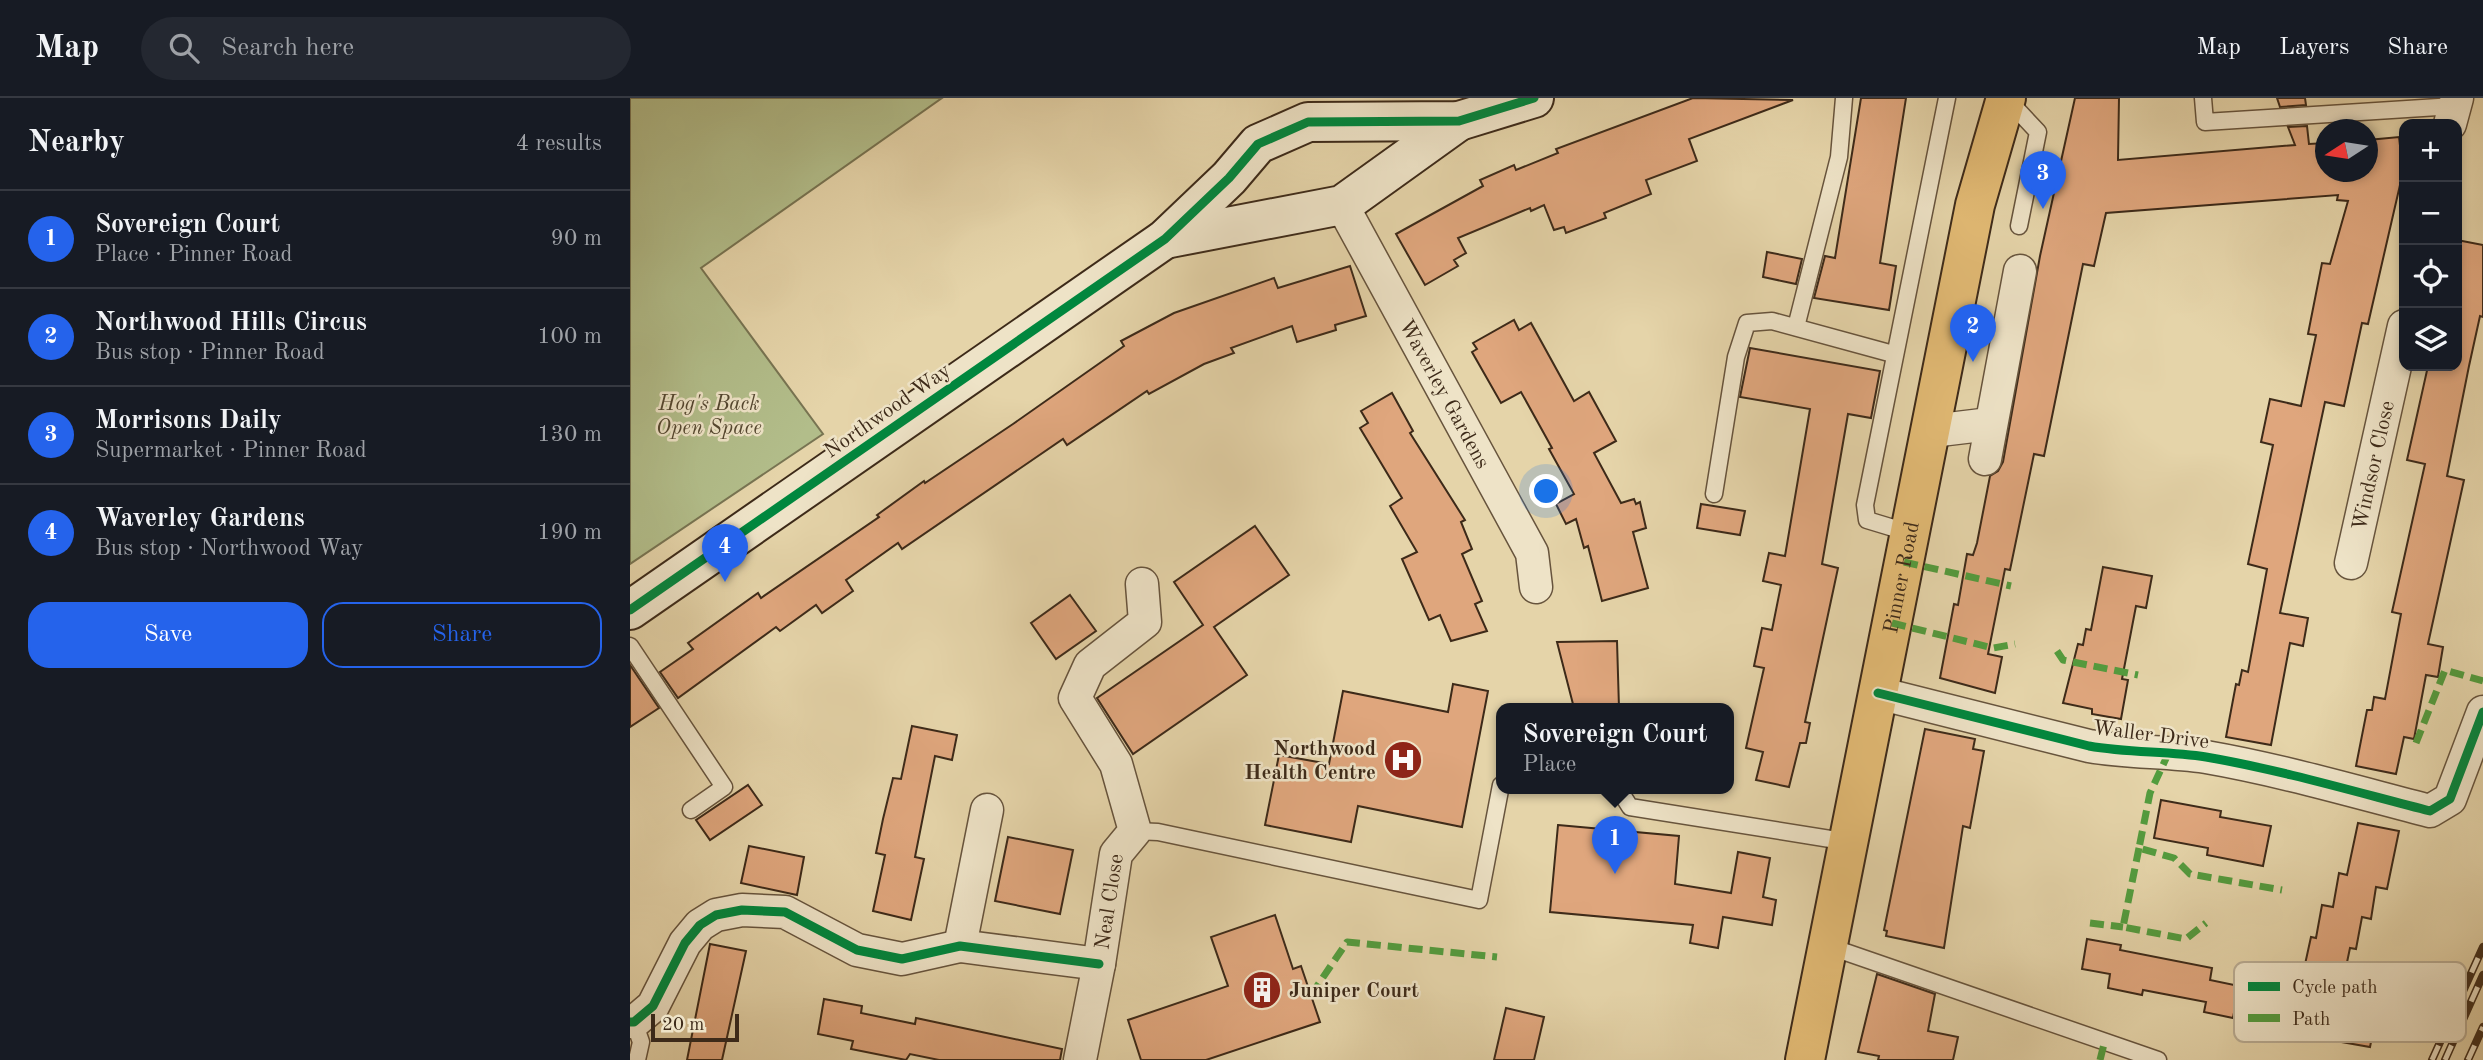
<!DOCTYPE html>
<meta charset="utf-8">
<style>
:root{--surface:#171b24;--page:#242831;--text:#f1f3f6;--muted:#9ea1a6;--line:#363941;--accent:#2563eb}
body{margin:0;font-family:"Old Standard TT",serif;background:var(--page);color:var(--text)}
.controls{position:absolute;right:21px;top:21px;display:grid;overflow:hidden;border-radius:14px;box-shadow:0 4px 10px #0003}
.controls button{width:63px;height:63px;display:grid;place-items:center;padding:0;border:0;border-bottom:2px solid var(--line);background:var(--surface);color:var(--text);font:35px sans-serif}
.compass{position:absolute;left:1685px;top:21px;width:63px;height:63px;border-radius:50%;background:var(--surface);box-shadow:0 4px 10px #0003;rotate:258deg}
.scale{position:absolute;left:21px;bottom:18px;width:88px;box-sizing:border-box;padding-left:7px;border:4px solid #3d2a19;border-top:0;font-size:19px;line-height:24px;white-space:nowrap;color:#3d2a19;-webkit-text-stroke:5px #eee3c7;paint-order:stroke}
.you{position:absolute;left:917px;top:394px;width:24px;height:24px;margin:-18px;border:5px solid #fff;border-radius:50%;background:#1a73e8;box-shadow:0 0 0 10px #1a73e833}
.badge{display:grid;place-items:center;width:46px;height:46px;border-radius:50%;background:var(--accent);color:#fff;font-size:23px;font-weight:700}
.pin{position:absolute;translate:-50% -58px;filter:drop-shadow(0 2px 4px #0008)}
.pin::after{content:'';position:absolute;top:37px;width:24px;height:21px;background:inherit;clip-path:polygon(0 0,100% 0,50% 100%)}
.popup{position:absolute;left:866px;top:605px;width:238px;height:91px;box-sizing:border-box;display:grid;place-content:center;border-radius:14px;background:var(--surface);filter:drop-shadow(0 2px 5px #0005);font-size:23px;white-space:nowrap;color:var(--muted)}
.popup b{font-size:26px;color:var(--text)}
.popup::after{content:'';position:absolute;left:50%;top:100%;margin-left:-14px;border:14px solid transparent;border-top-color:var(--surface)}
.list{margin:0;padding:0;list-style:none}
h2{display:flex;justify-content:space-between;align-items:center;height:91px;margin:0;padding:0 28px;font-size:30px}
h2 small{font-size:23px;font-weight:400;color:var(--muted)}
.list li{display:grid;grid-template-columns:46px 1fr auto;gap:21px;align-items:center;box-sizing:border-box;height:98px;padding:0 28px;border-top:2px solid var(--line)}
.list b{display:block;font-size:26px;white-space:nowrap}
.list p{margin:0;font-size:23px;white-space:nowrap;color:var(--muted)}
.list em{font-size:23px;font-style:normal;color:var(--muted)}
.actions{display:flex;gap:14px;padding:21px 28px}
.actions a{flex:1;padding:16px 0;border:2px solid var(--accent);border-radius:21px;text-align:center;font-size:24px;color:var(--accent)}
.actions .main{background:var(--accent);color:#fff}
.icon{flex:none;width:38px;height:38px;fill:none;stroke:currentColor;stroke-width:2;stroke-linecap:round;stroke-linejoin:round}
.map{position:relative;flex:none;width:1853px;height:962px;overflow:hidden}
header{display:flex;align-items:center;gap:42px;box-sizing:border-box;height:98px;padding:0 35px;background:var(--surface);border-bottom:2px solid var(--line)}
header strong{font-size:33px}
nav{display:flex;gap:38px;margin-inline-start:auto;font-size:24px}
.search{width:490px;height:63px;background:var(--page);display:flex;align-items:center;gap:18px;box-sizing:border-box;padding:0 24px;border-radius:38px;color:var(--muted);font-size:26px}
main{display:flex}
aside{flex:1;background:var(--surface)}
.map>svg:first-child{display:block}
</style>
<header>
<strong>Map</strong>
<div class="search"><svg class="icon" aria-label="search" viewBox="0 0 24 24"><circle cx="10" cy="10" r="6"/><path d="M15 15l6 6"/></svg>Search here</div>
<nav><a>Map</a><a>Layers</a><a>Share</a></nav>
</header>
<main>
<aside>
<h2>Nearby<small>4 results</small></h2>
<ul class="list">
<li><span class="badge">1</span><div><b>Sovereign Court</b><p>Place · Pinner Road</p></div><em>90 m</em></li>
<li><span class="badge">2</span><div><b>Northwood Hills Circus</b><p>Bus stop · Pinner Road</p></div><em>100 m</em></li>
<li><span class="badge">3</span><div><b>Morrisons Daily</b><p>Supermarket · Pinner Road</p></div><em>130 m</em></li>
<li><span class="badge">4</span><div><b>Waverley Gardens</b><p>Bus stop · Northwood Way</p></div><em>190 m</em></li>
</ul>
<div class="actions"><a class="main">Save</a><a>Share</a></div>
</aside>
<div class="map">
<svg width="1853" height="962" viewBox="0 0 1853 962">
<rect width="100%" height="100%" fill="#e5d4a9"/>
<filter id="stains"><feTurbulence type="fractalNoise" baseFrequency=".00286" numOctaves="4"/><feColorMatrix values="0 0 0 0 .2 0 0 0 0 .09 0 0 0 0 .02 0 0 0 .5 -.17"/></filter>
<radialGradient id="worn" r=".72"><stop offset=".6" stop-color="#630" stop-opacity="0"/><stop offset="1" stop-color="#630" stop-opacity=".3"/></radialGradient>
<path fill="#b2bd8a" stroke="#787452" stroke-width="2" d="M0,0H312L71,170L193,336L0,466Z"/>
<g fill="#dfa67d" stroke="#3d2a19" stroke-width="2">
<path d="M1063,0L1163,2L1059,41L1067,63L1016,82L1021,96L974,115L976,120L936,135L934,129L924,132L914,107L901,113L900,110L828,140L836,155L824,162L828,168L795,187L766,136L853,88L850,82L884,67L886,72L928,55L926,51Z"/>
<path d="M1231,0H1276L1250,165L1266,168L1259,212L1184,200L1195,158L1205,160Z"/>
<path d="M1445,0H1489L1488,62L1665,47L1658,29L1677,28L1679,46L1696,45V74H1738V42L1769,39L1773,74L1738,226L1732,225L1714,308L1695,304L1650,515L1678,520L1673,548L1660,545L1641,647L1596,639L1606,586L1609,587L1612,572L1618,574L1637,471L1618,466L1643,347L1631,344L1640,301L1671,308L1686,237L1678,236L1692,165L1700,166L1718,103L1707,102L1708,97L1476,115L1464,168L1453,166L1414,358L1404,356L1380,472L1375,471L1358,556L1372,559L1365,595L1310,580L1324,506L1328,507L1337,456L1343,457L1347,445L1360,378L1368,373L1373,364L1410,158Z"/>
<path d="M1647,0H1675L1676,7L1650,9Z"/>
<path d="M1827,142L1853,147V219L1850,218L1839,268L1817,378L1834,382L1798,546L1813,549L1808,579L1796,577L1784,641L1774,639L1766,676L1726,668L1737,612H1742L1744,599L1755,601L1771,516L1762,514L1795,366L1777,362L1798,268H1827Z"/>
<path d="M1137,154L1172,161L1166,186L1133,179Z"/>
<path d="M720,168L736,218L705,227L706,232L667,244L662,228L601,250L604,255L574,266L519,296L517,293L437,347L433,341L272,451L268,445L216,482L223,493L192,515L186,507L150,533L146,529L48,600L30,574L63,551L58,545L128,495L131,500L249,419L247,417L294,383L295,385L383,326L494,248L491,243L544,215L644,180L648,190Z"/>
<path d="M884,222L889,232L901,225L944,303L959,294L986,343L964,355L991,405L1004,401L1006,406L1010,404L1016,430L1003,434L1018,490L972,503L958,448L954,450L946,421L936,426L926,406L944,396L919,351L922,350L891,294L871,305L842,254L847,251L843,245Z"/>
<path d="M1120,250L1250,273L1241,320L1218,316L1192,466L1208,470L1175,624L1180,625L1176,645H1170L1159,689L1126,682L1133,654L1116,650L1134,570L1124,568L1132,530L1142,532L1151,487L1133,483L1139,455L1155,458L1180,311L1110,299Z"/>
<path d="M762,295L783,333L780,335L835,422L831,424L842,451L832,456L852,503L845,506L857,533L821,543L810,517L799,522L772,461L787,454L760,408L772,400L730,330L738,325L731,313Z"/>
<path d="M1071,406L1115,413L1110,437L1067,430Z"/>
<path d="M625,428L659,477L584,529L617,577L503,656L467,600L573,527L544,484Z"/>
<path d="M1473,469L1522,478L1516,510L1506,508L1492,581L1498,582L1491,621L1462,616V611L1433,605L1448,546L1453,547L1456,531L1461,532Z"/>
<path d="M440,497L466,533L426,561L401,525Z"/>
<path d="M987,543L989,610H944L927,544Z"/>
<path d="M0,567L29,610L0,629Z"/>
<path d="M823,586L858,593L832,729L728,708L721,744L635,727L649,657L699,666L713,593L818,614Z"/>
<path d="M282,628L327,637L322,662L305,658L285,759L294,761L281,822L243,813L255,757L246,755L253,721L263,680L271,681Z"/>
<path d="M1295,631L1345,641L1343,651L1354,653L1340,730L1333,728L1314,850L1256,838L1257,833L1254,832Z"/>
<path d="M118,687L132,707L80,742L66,722Z"/>
<path d="M1531,702L1591,713L1590,719L1641,728L1633,768L1577,757L1578,750L1524,740Z"/>
<path d="M1728,725L1769,733L1757,791L1746,789L1741,821L1732,819L1726,851L1720,850L1706,917L1659,908L1667,870L1674,871L1681,839L1686,840L1692,807L1703,809L1709,775L1717,777Z"/>
<path d="M928,727L1049,738L1045,786L1101,795L1108,754L1140,760L1133,799L1146,802L1142,827L1093,819L1088,850L1060,845L1063,827L920,814Z"/>
<path d="M378,739L443,752L430,816L365,803Z"/>
<path d="M119,748L174,759L167,797L111,785Z"/>
<path d="M645,817L663,871L671,868L690,924L576,962H511L498,922L598,888L581,839Z"/>
<path d="M1457,841L1491,847L1490,852L1582,870L1580,882L1609,888L1603,920L1574,914L1576,904L1513,892L1512,897L1478,890L1480,876L1452,871Z"/>
<path d="M80,846L116,853L92,962H57Z"/>
<path d="M1247,876L1305,896L1298,933L1328,939L1323,962H1248L1249,958L1228,954Z"/>
<path d="M194,901L232,908L231,915L285,926L286,920L432,951L430,962H309L280,956L276,962L221,951L223,943L188,936Z"/>
<path d="M876,910L914,919L904,962H864Z"/>
<path d="M1698,916L1745,924L1740,949L1694,941Z"/>
</g>
<g fill="none" stroke-linecap="round" stroke-linejoin="round">
<g stroke="#67543d" stroke-width="19">
<g id="lane">
<path d="M1573,0L1575,24L1824,8"/>
<path d="M1378,2L1408,34L1389,128"/>
<path d="M1166,229L1209,59L1214,0"/>
<path d="M1084,396L1106,259L1117,225L1142,223L1263,256"/>
<path d="M1280,435L1237,422L1235,407L1317,0"/>
<path d="M0,548L94,689L61,712"/>
<path d="M988,690L1000,709L1219,744"/>
<path d="M505,733L528,734L849,802L871,687"/>
<path d="M1198,848L1528,962"/>
<path d="M4,924L11,944L7,962"/>
</g>
</g>
<g stroke="#67543d" stroke-width="35">
<g id="street">
<path d="M1820,26L1827,0"/>
<path id="s1" d="M712,107L902,455L906,489"/>
<path d="M1302,333L1360,326"/>
<path d="M1355,361L1390,173"/>
<path id="s2" d="M1721,465L1774,228"/>
<path d="M1248,595L1459,648C1498,655 1537,653 1576,659C1651,672 1726,694 1800,713L1820,701L1853,614"/>
<path d="M330,848L357,712"/>
<path d="M0,924H4L23,908L55,845L70,827L86,817L112,812L155,814L227,852L272,861L330,848L469,866"/>
<path id="s3" d="M450,962L469,866L486,756L505,733L486,666L445,600L460,567L515,524L512,486"/>
</g>
</g>
<g stroke="#3d2a19" stroke-width="42">
<g id="secondary">
<path d="M535,141L712,107L829,23"/>
<path d="M0,512L535,141L599,80L628,46L678,24L829,23L904,0"/>
</g>
</g>
<g stroke="#3d2a19" stroke-width="42">
<g id="primary">
<path id="s4" d="M1175,962L1345,107L1376,0"/>
</g>
</g>
<use href="#lane" stroke="#eee3c7" stroke-width="16"/>
<use href="#street" stroke="#eee3c7" stroke-width="32"/>
<use href="#secondary" stroke="#eee3c7" stroke-width="38"/>
<use href="#primary" stroke="#e2ba74" stroke-width="38"/>
<g stroke="#3d2a19" stroke-width="8">
<g id="rail">
<path d="M1802,962L1853,849"/>
<path d="M1815,962L1853,877"/>
<path d="M1838,962L1853,929"/>
</g>
</g>
<use href="#rail" stroke="#eee3c7" stroke-width="5" stroke-dasharray="16" stroke-linecap="butt"/>
<g stroke="#539c3e" stroke-width="7" stroke-dasharray="14 7" stroke-linecap="butt">
<path d="M1274,464L1381,488"/>
<path d="M1262,525L1363,550L1385,546"/>
<path d="M1427,553L1433,562L1508,577"/>
<path d="M1786,645L1815,572L1853,583"/>
<path d="M1539,654L1520,695L1509,750L1544,760L1560,776L1652,792"/>
<path d="M1509,750L1493,829L1556,841L1576,825"/>
<path d="M1460,825L1493,829"/>
<path d="M681,897L717,844L867,859"/>
<path d="M1470,962L1475,942"/>
</g>
<g stroke="#eee3c7" stroke-width="13">
<g id="cycleway">
<path d="M0,512L535,141L599,80L628,46L678,24L829,23L904,0"/>
<path d="M1248,595L1459,648C1498,655 1537,653 1576,659C1651,672 1726,694 1800,713L1820,701L1853,614"/>
<path d="M0,924H4L23,908L55,845L70,827L86,817L112,812L155,814L227,852L272,861L330,848L469,866"/>
</g>
</g>
<use href="#cycleway" stroke="#00873e" stroke-width="9"/>
</g>
<defs>
<g id="hospital-disc" transform="scale(2.0125)"><circle r="9.5" fill="#8f2418" stroke="#eee3c7"/><path d="M-5-5h3v3.5h4V-5h3V5h-3V1.5h-4V5h-3Z" fill="#fff"/></g>
<g id="building-disc" transform="scale(2.0125)"><circle r="9.5" fill="#8f2418" stroke="#eee3c7"/><path d="M-4-6H4V6H1V3H-1V6H-4ZM-2.5-4.3h1.7v1.8h-1.7ZM.8-4.3h1.7v1.8H.8ZM-2.5-1h1.7V.8h-1.7ZM.8-1h1.7V.8H.8Z" fill="#fff"/></g>
</defs>
<g fill-rule="evenodd">
<use href="#hospital-disc" x="773" y="662"/>
<use href="#building-disc" x="632" y="892"/>
</g>
<g text-anchor="middle" stroke-width="5" stroke-linejoin="round" paint-order="stroke">
<g font-size="21" fill="#3d2a19" stroke="#eee3c7">
<text dy="7" stroke="none"><textPath href="#s1" startOffset="215">Waverley Gardens</textPath></text>
<text transform="translate(257 312) rotate(-35)" y="7">Northwood Way</text>
<text dy="7" stroke="none"><textPath href="#s2" startOffset="100">Windsor Close</textPath></text>
<text dy="7" stroke="none"><textPath href="#s4" startOffset="492">Pinner Road</textPath></text>
<text transform="translate(1521 636) rotate(7)" y="7">Waller Drive</text>
<text dy="7" stroke="none"><textPath href="#s3" startOffset="161">Neal Close</textPath></text>
</g>
<g font-size="21" font-style="italic" fill="#544730" stroke="#eee3c7">
<text x="79" y="312">Hog's Back<tspan x="79" dy="24">Open Space</tspan></text>
</g>
<g font-size="21" font-weight="bold" fill="#3d2a19" stroke="#eee3c7" text-anchor="end">
<text x="746" y="657">Northwood<tspan x="746" dy="24">Health Centre</tspan></text>
<text x="659" y="899" text-anchor="start">Juniper Court</text>
</g>
</g>
<rect x="1604" y="864" width="232" height="80" rx="10" fill="#eee3c7" stroke="#b9ac93" stroke-width="2"/>
<rect x="1618" y="884" width="32" height="9" fill="#00873e"/>
<rect x="1618" y="916" width="32" height="8" fill="#539c3e"/>
<g font-size="19" fill="#3d2a19">
<text x="1662" y="895">Cycle path</text>
<text x="1662" y="927">Path</text>
</g>
<rect width="100%" height="100%" filter="url(#stains)"/>
<rect width="100%" height="100%" fill="url(#worn)"/>
</svg>
<div class="controls">
<button>+</button>
<button>−</button>
<button><svg class="icon" aria-label="locate" viewBox="0 0 24 24"><circle cx="12" cy="12" r="6"/><path d="M12 2v4M12 18v4M2 12h4M18 12h4"/></svg></button>
<button><svg class="icon" aria-label="layers" viewBox="0 0 24 24"><path d="M12 4l9 5-9 5-9-5zM3 14l9 5 9-5"/></svg></button>
</div>
<svg class="compass" viewBox="-18 -18 36 36"><path d="M0-13l5 13h-10z" fill="#e53935"/><path d="M0 13l5-13h-10z" fill="#9ea1a6"/></svg>
<div class="scale">20 m</div>
<div class="you"></div>
<div class="pin badge" style="left:985px;top:776px">1</div>
<div class="popup"><b>Sovereign Court</b>Place</div>
<div class="pin badge" style="left:1343px;top:264px">2</div>
<div class="pin badge" style="left:1413px;top:111px">3</div>
<div class="pin badge" style="left:95px;top:484px">4</div>
</div>
</main>
